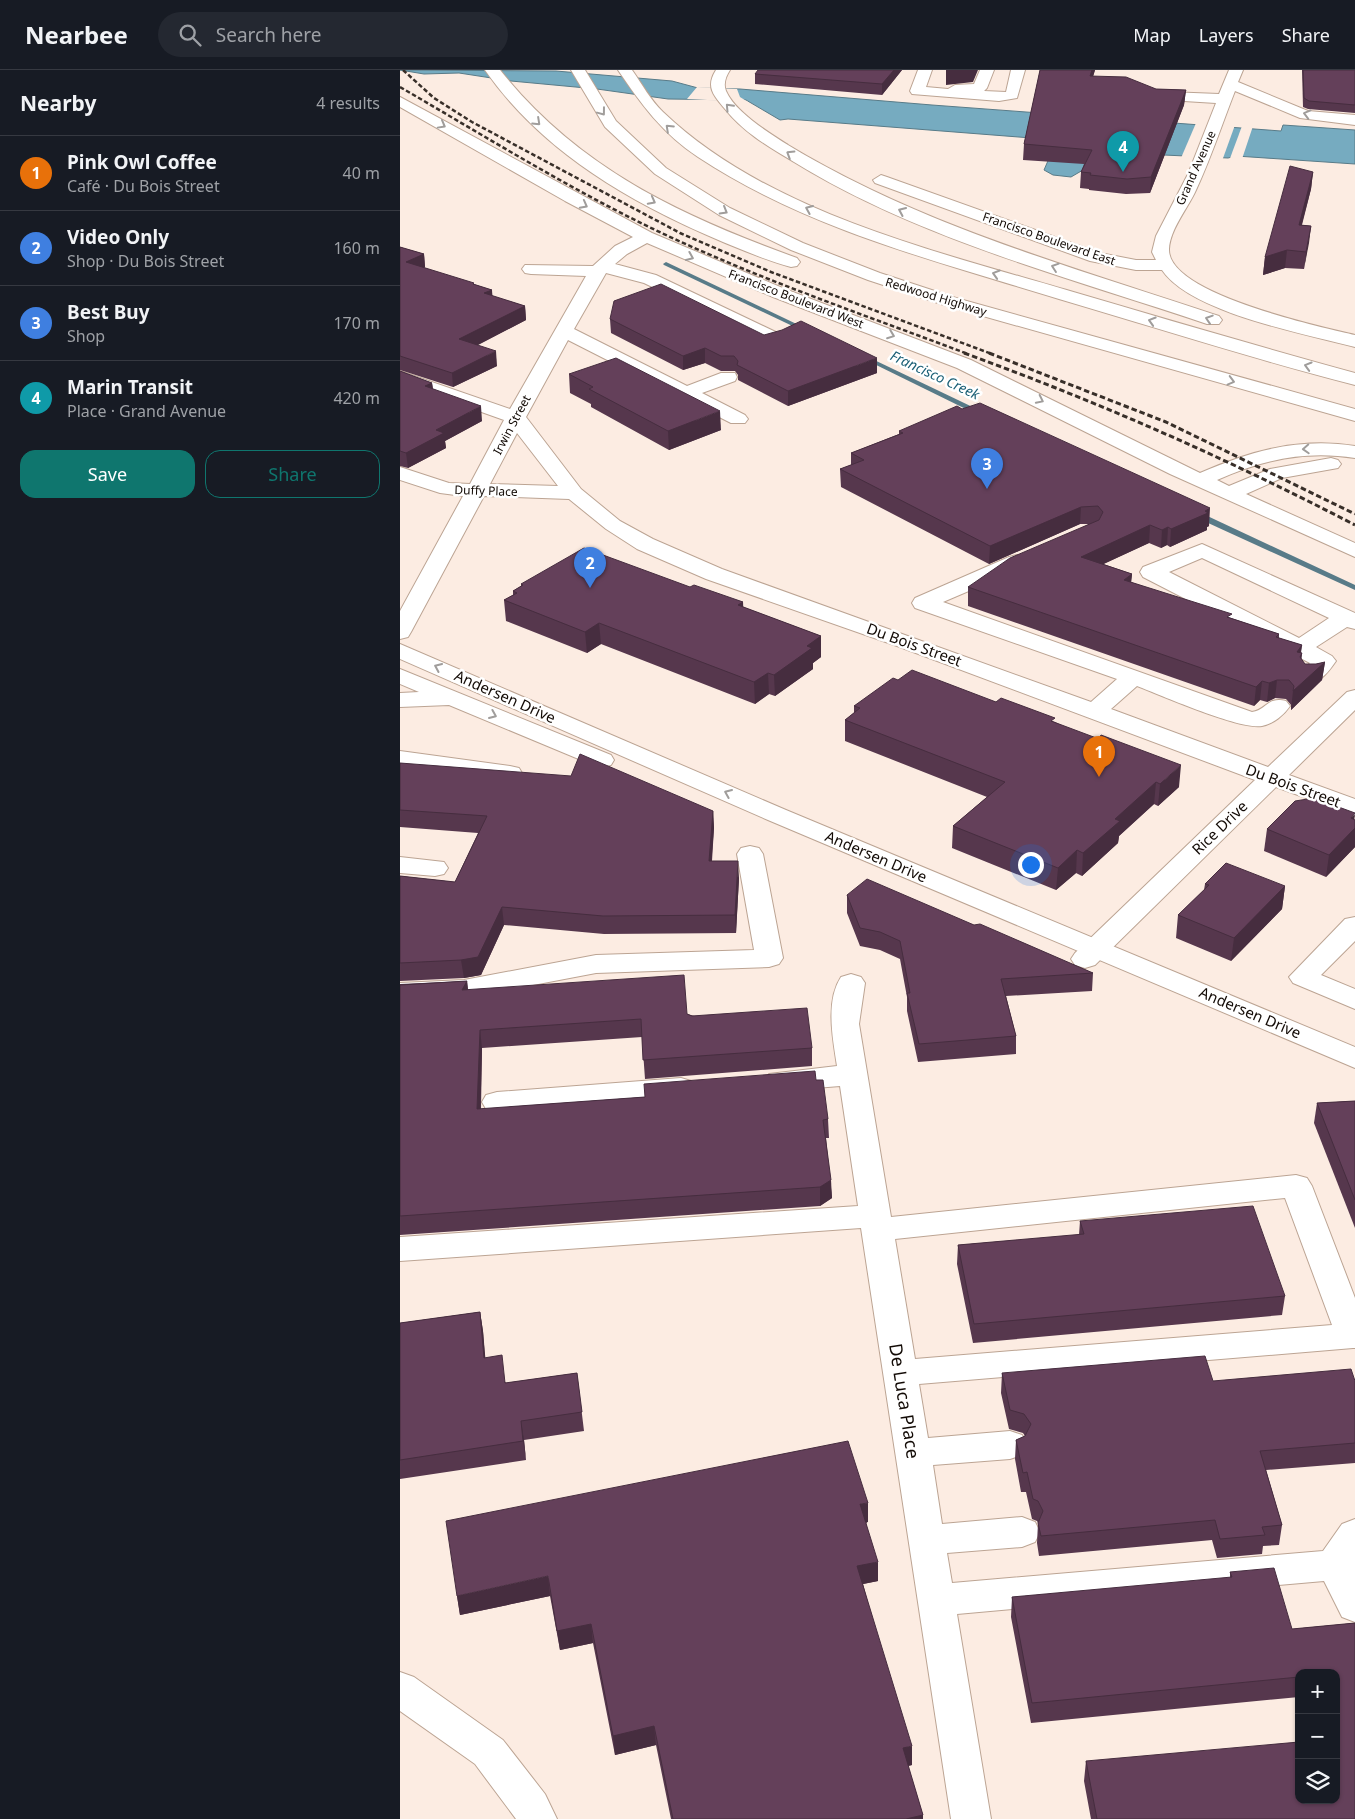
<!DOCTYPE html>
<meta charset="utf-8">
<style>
:root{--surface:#171b24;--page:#242831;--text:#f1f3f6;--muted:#9ea1a6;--line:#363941;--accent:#0f766e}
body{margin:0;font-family:"Noto Sans",sans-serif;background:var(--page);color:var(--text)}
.controls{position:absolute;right:15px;bottom:15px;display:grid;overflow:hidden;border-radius:10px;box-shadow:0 1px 4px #0004}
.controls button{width:45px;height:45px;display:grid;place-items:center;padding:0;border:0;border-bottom:1px solid var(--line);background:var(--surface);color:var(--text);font:25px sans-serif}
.you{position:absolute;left:630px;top:794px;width:18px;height:18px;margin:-12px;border:4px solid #fff;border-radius:50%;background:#1a73e8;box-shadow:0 0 0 8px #1a73e833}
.badge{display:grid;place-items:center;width:32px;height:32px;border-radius:50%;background:var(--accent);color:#fff;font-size:16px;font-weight:700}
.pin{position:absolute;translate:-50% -41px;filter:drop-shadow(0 1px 2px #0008)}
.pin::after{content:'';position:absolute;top:26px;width:18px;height:15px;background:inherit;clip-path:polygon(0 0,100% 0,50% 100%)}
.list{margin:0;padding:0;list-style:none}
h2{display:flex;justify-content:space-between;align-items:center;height:65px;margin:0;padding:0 20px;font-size:21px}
h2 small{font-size:16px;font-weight:400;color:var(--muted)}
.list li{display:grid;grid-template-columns:32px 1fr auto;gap:15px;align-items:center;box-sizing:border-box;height:75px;padding:0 20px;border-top:1px solid var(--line)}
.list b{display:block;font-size:19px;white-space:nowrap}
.list p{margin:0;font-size:16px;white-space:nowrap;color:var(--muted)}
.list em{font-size:16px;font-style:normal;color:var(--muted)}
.actions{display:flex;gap:10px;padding:15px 20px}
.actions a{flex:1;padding:11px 0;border:1px solid var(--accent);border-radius:15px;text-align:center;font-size:18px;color:var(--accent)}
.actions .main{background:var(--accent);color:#fff}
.icon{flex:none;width:28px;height:28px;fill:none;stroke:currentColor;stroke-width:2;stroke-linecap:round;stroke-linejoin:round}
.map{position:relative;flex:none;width:955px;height:1749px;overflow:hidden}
header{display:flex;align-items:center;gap:30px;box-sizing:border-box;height:70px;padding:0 25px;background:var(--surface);border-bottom:1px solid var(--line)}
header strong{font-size:24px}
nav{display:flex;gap:28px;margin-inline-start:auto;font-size:18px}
.search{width:350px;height:45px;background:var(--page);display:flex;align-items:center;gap:12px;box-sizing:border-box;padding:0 18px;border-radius:28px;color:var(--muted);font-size:19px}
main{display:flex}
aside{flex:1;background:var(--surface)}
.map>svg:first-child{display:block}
</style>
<header>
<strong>Nearbee</strong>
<div class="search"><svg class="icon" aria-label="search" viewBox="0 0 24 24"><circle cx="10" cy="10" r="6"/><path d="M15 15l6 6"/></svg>Search here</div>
<nav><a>Map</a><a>Layers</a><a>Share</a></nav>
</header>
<main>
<aside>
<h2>Nearby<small>4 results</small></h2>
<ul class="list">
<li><span class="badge" style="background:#e8710a">1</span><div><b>Pink Owl Coffee</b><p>Café · Du Bois Street</p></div><em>40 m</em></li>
<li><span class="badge" style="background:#3f7fe0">2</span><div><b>Video Only</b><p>Shop · Du Bois Street</p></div><em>160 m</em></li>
<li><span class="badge" style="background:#3f7fe0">3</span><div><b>Best Buy</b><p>Shop</p></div><em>170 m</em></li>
<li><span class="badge" style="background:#0f9aa8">4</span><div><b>Marin Transit</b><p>Place · Grand Avenue</p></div><em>420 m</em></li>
</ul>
<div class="actions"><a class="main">Save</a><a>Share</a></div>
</aside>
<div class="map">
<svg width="955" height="1749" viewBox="0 0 955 1749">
<rect width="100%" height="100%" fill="#fcece2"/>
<path fill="#76abc0" stroke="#587b88" d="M0,0L156,1L272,11L298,18L340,19L532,35L881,61L883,55L955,60V94L836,86L828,88L764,85L683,100L671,107L653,105L644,100L657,70L388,49L380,50L346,30L268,29L197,19L111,11L59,3L24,4Z"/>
<g fill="#fcece2">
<path d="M297,17L337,19L340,27L348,32L287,29Z"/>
<path d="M796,53L835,55L822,91L781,88Z"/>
<path d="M842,56H853L842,89L829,91Z"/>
</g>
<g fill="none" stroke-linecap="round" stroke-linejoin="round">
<g fill="#587b88" fill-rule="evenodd">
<path d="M266,192L407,259L408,260L403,261L264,195L263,194Z"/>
<path d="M464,287H468L583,342L576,344L464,289Z"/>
<path d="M795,443H801L955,515V520L795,447Z"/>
</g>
<g stroke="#bca493" stroke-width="2">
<g id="minor">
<path d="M518,0H532L526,17L548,19L555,15L574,14L580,0H594L587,18L584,21L606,22L611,0H625L617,28L599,31L512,24L510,21Z"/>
<path d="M829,0H843L838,12L908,41L955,45V55L900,48L835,21C822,54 811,88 796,120C788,138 770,159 769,179C767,224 921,257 955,265V277C906,264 791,243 762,200H736L690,191L475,113L473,110L481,105L487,107L700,183L736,190H756L752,182L756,166L788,104L816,33L768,30L761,26L768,22L819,24Z"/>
<path d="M0,27L252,163L385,219L571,290L800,403C850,381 900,367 955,376V388C905,380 862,390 817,410L829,416L870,399L931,388L938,390L941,394L938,398L882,408L846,424L955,473V487L770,404L557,298L373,227L247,173L227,184L215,194L256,205L382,265L385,269L382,273H370L244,213L206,203L174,259L287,316L321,303H335L337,307L335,311L302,323L345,345L348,349L345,353H331L168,270L126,347L181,419L220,451L253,469L322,499L691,632L717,609L515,538L512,533L515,528L609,487L617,485L625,487L628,492L625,497L543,532L852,642C867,640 867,626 886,631L890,636C884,645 873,654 862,656C840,660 763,626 737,616L711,639L868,697L947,622L955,620V640L889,705L955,729V746L876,717L695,895L685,898L675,895L671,889L675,883L855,710L497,576L306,509L237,479L206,459L169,429L84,426L11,562L8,567L0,569V541L63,426L40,423L0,410V397L49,413L70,414L104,350L0,313V301L110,339L186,206L131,204L125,203L122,199L125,195L193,196L215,176L233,167L165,131L0,37ZM117,363L158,416L90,414Z"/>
<path d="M802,474L955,543V559L947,557L916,577L932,586L936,591C927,604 919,615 903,611L899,606L910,593L743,507L740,502L743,497ZM802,488L929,548L899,568L769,502Z"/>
<path d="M0,681L110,696L119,698L122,703L119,708L110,710L0,695Z"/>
<path d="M350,776L359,778L363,784L383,888L379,894L369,897L196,903L64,928L0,931V913L64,910L196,885L354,880L337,784L341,778Z"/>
<path d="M0,787L44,792L48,798L44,804L35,806L0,803Z"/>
<path d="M955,847V871L921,905L955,919V939L893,913L889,907L945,849Z"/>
<path d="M451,904L461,907L465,913L459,954L491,1147L896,1105L907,1108L912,1116L955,1228V1278H953L519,1314L528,1368L610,1361L622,1365L628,1375L622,1385L610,1389L533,1395L542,1454L622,1447L635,1452L640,1462L635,1472L622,1477L547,1483L552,1513L923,1481L942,1454L955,1449V1552L942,1547L924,1511L557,1544L591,1749H551L461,1158L0,1191V1167L458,1136L440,1016L379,1021L369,1018L364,1011L369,1004L437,996C433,970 425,931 441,907ZM885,1128L932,1255L515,1289L495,1169Z"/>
<path d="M281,1008L291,1011L296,1018L291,1025L281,1028L97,1042L86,1039L82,1032L86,1025L97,1022Z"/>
<path d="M0,1602L14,1607L103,1670L145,1724L157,1749H116L75,1694L0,1641Z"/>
</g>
</g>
<g stroke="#bca493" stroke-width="2">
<g id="major">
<path d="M0,574L386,740L955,977V998L368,750L0,589Z"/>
<path d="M0,599L211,685L214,690L211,695L202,697L193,695L49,635L0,637V623L19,622L0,614Z"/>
</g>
</g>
<g stroke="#bca493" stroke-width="2">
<g id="highway">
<path d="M85,0H100C179,99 281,146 397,188L400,192L397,196L391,197C368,191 345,181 323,172C232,134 142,82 85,0Z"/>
<path d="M171,0H185L216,51L266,98L330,138L403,173L480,203L556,228L955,339V351L544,235L468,210L391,180L319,145L255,104L205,57Z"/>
<path d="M218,0H232C242,14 251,31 263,42C367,142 535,181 670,221C765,249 860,277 955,303V315C856,290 758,258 659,229C536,191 407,159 298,87C263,64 241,34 218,0Z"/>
<path d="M316,0H330C326,6 323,14 326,21C335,42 369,63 388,75C522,156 672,197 819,246L822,250L819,254H807C668,207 519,169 394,92C369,77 343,62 325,39C314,26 305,17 316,0Z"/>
</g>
</g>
<use href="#minor" fill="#fff" fill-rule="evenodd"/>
<use href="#major" fill="#fff" fill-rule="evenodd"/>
<use href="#highway" fill="#fff" fill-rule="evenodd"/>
<g stroke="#382f29" stroke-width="2.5" stroke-dasharray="4.5 2.5" stroke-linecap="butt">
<path d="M3,0L34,28L72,52L280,163L371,202L592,284"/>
<path d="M0,17C88,68 176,123 268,166C365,211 467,246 568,284"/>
</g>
<g stroke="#382f29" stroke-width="3" stroke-dasharray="5.5 3" stroke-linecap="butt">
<path d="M564,283C701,333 826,388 955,455"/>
<path d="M589,283L766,352L955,444"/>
</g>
</g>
<g fill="#56374d">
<path d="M502,0L482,25L355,14V4Z"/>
<path d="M640,0H695L693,6L756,19L786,20L784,35L750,123L726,124L689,120V119L680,118L681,102L684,94L623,90L624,74Z"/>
<path d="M902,0H955V43L908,39L903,37Z"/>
<path d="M913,102L911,119L902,155L911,156L904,199L885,198L863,205L865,187Z"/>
<path d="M0,177L24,184L25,197L24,198L92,220V226L125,236L126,250L77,275L97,296L53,317L0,300Z"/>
<path d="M210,249L364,265L477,303L388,336L338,310V305L335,301H321L305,293L283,300L211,263Z"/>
<path d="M0,301L32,313L33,319L82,351L45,371L46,378L8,398L0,396Z"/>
<path d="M169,304L321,360L269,380L191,337V334L170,323Z"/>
<path d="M499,361L809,456L807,457V460L770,477L767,475L761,478L749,473L703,494L732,504L731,512L831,548L879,564V568L902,575L901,583H902L901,590L905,594H916L925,592L922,610L891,640V635L886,629L875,628L867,632L860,630L854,636L568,536V517L689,454H680L589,494L441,417L440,399L451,395V383L499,364Z"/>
<path d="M121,514L290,517L343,532V537L421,566V587L413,593V599L375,626L369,624L355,634L201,574L187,583L106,551L104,530L113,525V521L121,516Z"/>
<path d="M498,610L596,632L655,652L779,717L758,736L754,734L719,766L718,773L682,806L676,803L656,820L552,778L553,756L587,727L445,671V650L454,643V636Z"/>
<path d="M0,693L313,741L314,758L312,791L339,808L336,863L204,864L104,855L81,905L64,908L0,911V806L55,812L78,763L0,757Z"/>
<path d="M955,750V777L926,807L864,781L867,759Z"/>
<path d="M805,814L885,816L882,839L831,891L776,868L778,845L804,820Z"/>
<path d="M447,825L574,855L693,903L692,921L606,926L616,966V984L518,992L507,941V927L500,889L480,880L460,876L447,843Z"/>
<path d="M67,911L68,920L287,944L412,978V996L245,1009L242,967L82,978L81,1039L245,1027L416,1010L428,1049L429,1068H426L432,1128L420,1136L0,1165V914Z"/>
<path d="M955,1031V1158L914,1053L917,1033Z"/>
<path d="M680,1151L885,1226L882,1245L573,1273L557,1194L558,1175L679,1165Z"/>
<path d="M80,1242L83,1261L85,1288L106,1313L177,1303L184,1361L124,1370L126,1390L0,1409V1253Z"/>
<path d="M602,1303L813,1311H955V1393L866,1400L882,1455L879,1475L863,1476L862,1484L817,1488L812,1470L639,1486L637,1473L638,1453L637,1451L632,1449L626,1422H621L615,1389L616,1370L625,1366L623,1363L609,1359L601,1323Z"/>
<path d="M466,1452L478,1511L463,1514L512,1695L508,1696L523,1745V1749H271L256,1675L215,1685L193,1573L160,1580L150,1526L60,1545L57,1526L468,1452Z"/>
<path d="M830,1502L892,1559L955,1553V1749H691L684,1711L686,1691L936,1730V1603H899V1627L631,1653L611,1547L612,1527L830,1508Z"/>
</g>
<g fill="#462d3f">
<path d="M494,0H502L482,25V14Z"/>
<path d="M546,0H578L573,12L546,15Z"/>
<path d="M692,0H695L689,20L690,6Z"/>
<path d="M786,20L784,35L750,123L751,107Z"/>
<path d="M913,102L911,119L897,172L899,155Z"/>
<path d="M911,156L909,173L904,199L906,182Z"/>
<path d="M887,180L885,198L863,205L865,187Z"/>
<path d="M24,184L25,197L7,205L6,192Z"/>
<path d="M92,220L93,234L84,223Z"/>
<path d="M125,236L126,250L61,284L59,269Z"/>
<path d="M305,278V293L283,300V286Z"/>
<path d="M96,281L97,296L53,317L52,303Z"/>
<path d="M477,288V303L388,336V321Z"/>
<path d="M32,313L34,327L25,316Z"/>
<path d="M81,336L82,351L45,371L46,378L8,398L6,383L36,360Z"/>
<path d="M320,341L321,360L269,380L268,361Z"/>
<path d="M681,437L680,454L589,494L590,476Z"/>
<path d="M810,438L809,456L807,457V460L770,477L771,459Z"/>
<path d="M750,455L749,473L680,505L681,487Z"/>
<path d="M768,457L767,475L761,478L762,460Z"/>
<path d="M732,504L730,522L724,510Z"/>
<path d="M343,532L344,553L338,535Z"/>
<path d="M199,553L201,574L187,583L185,562Z"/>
<path d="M421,566V587L413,593V599L375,626L374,605L407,576Z"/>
<path d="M902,575L900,586L902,583L900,602L897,582Z"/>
<path d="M925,592L922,610L891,640L893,621Z"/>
<path d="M368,603L369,624L355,634L354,612Z"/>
<path d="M877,610L875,628L867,632L869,613Z"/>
<path d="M862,611L860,630L854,636L856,617Z"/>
<path d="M781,695L779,717L758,736L760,714Z"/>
<path d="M756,712L754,734L719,766L718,773L682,806L683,783L715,749Z"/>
<path d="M313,741L314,758L310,809L309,791Z"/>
<path d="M955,744L953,760L955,758V777L926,807L929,785L951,748Z"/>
<path d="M677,780L676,803L656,820L658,798Z"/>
<path d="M338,791L339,808L336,863L335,845Z"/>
<path d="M885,816L882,839L831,891L834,868Z"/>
<path d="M102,837L104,855L81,905L64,908L61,890Z"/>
<path d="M67,911L69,929L62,920Z"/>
<path d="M80,960L82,978L80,1058L77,1039Z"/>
<path d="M431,1110L432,1128L420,1136V1117Z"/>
<path d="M80,1242L83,1261L87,1307L84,1288Z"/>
<path d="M121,1351L124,1370L126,1390L123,1371Z"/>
<path d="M468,1433V1452L460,1453V1434Z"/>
<path d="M478,1492V1511L458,1515L457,1496Z"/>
<path d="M148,1506L150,1526L60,1545L57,1526Z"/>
<path d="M191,1554L193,1573L160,1580L157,1561Z"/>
<path d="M254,1656L256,1675L215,1685L213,1666Z"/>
<path d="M512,1676V1695L503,1697V1678Z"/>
<path d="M523,1745V1749H506Z"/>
</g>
<g fill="#64405a" stroke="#462d3f">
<path d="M358,0H494L482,14L355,4Z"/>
<path d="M640,0H692L690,6L726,7L756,19L786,20L751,107L727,109L690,105L691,103L681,102L692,80L624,74Z"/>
<path d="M903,0H955V35L909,31L904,28Z"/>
<path d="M890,96L913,102L899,155L911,156L906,182L887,180L865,187Z"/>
<path d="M0,177L24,184L6,192L74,213L73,214L92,220L84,223L125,236L59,269L96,281L52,303L0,286Z"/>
<path d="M261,214L364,265L382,260L401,251L477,288L388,321L337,295L338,291L334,286H321L305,278L283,286L210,249L214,231Z"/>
<path d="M216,288L320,341L268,361L189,319L193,317L169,304Z"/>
<path d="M0,301L32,313L25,316L81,336L36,360L44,363L6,383L0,381Z"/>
<path d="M580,333L810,438L805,441L808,443L771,459L768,457L762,460L750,455L681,487L732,504L724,510L832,544L827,547L879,564L876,567L902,575L897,582L902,583L900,587L905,594H916L925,592L893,621L894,616L889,610H877L869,613L862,611L856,617L568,517L610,488L699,450L703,442L698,436L681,437L590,476L440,399L464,390L451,383L503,363L499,361L557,336L562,339Z"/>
<path d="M184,478L290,517L294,515L343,532L338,535L421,566L407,576L412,578L374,605L368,603L354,612L199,553L185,562L104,530L117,523L113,521L123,515L121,514Z"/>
<path d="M512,600L596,632L601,628L655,648L651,651L699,669L701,665L781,695L760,714L756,712L715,749L720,751L683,783L677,780L658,798L553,756L605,712L445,650L460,638L454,636L493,608L498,610Z"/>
<path d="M180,684L313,741L309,791H338L335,845L203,846L102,837L78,887L61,890L0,893V806L55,812L87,746L0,740V693L171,706Z"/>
<path d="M914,728L955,743L951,748L955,750V758L929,785L867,759L895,731Z"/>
<path d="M826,793L885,816L834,868L778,845L809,815L805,814Z"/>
<path d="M467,809L574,855L580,854L693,903L601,909L616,966L519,974L507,923H510L500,871L480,862L460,858L447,825Z"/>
<path d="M284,905L287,944L292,946L407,938L412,978L243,990L241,949L80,960L77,1039L245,1027L244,1014L415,1001L416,1010H423L428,1049L423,1050L431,1110L420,1117L0,1146V915L67,911L62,920Z"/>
<path d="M955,1031V1130L917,1033Z"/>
<path d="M853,1136L885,1226L574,1254L558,1175L684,1164L680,1151Z"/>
<path d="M80,1242L84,1288L102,1285L105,1313L177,1303L182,1342L121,1351L123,1371L0,1390V1253Z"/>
<path d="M805,1286L813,1311L951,1299L955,1311V1373L860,1381L882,1455L862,1457L865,1465L820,1469L815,1450L641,1466L638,1453L643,1441L638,1431L633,1429L627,1402L623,1403L616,1370L625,1366L631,1354L624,1344L610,1340L602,1303Z"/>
<path d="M448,1371L468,1433L460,1434L478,1492L457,1496L512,1676L503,1678L523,1745L506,1749H273L254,1656L213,1666L191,1554L157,1561L148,1506L57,1526L46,1451Z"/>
<path d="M874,1498L892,1559L955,1553V1749H697L686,1691L899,1672V1730H936V1603H899V1607L632,1633L612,1527L832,1507L830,1502Z"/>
</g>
<defs><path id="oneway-chevron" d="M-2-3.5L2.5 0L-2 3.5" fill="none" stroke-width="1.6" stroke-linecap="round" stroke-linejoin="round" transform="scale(1.25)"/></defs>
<g stroke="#a09d9b">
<use href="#oneway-chevron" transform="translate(329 37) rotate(-133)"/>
<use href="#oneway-chevron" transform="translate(202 42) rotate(53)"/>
<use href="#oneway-chevron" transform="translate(907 44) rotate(-165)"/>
<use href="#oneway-chevron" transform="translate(137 52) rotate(43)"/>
<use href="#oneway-chevron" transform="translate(42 55) rotate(29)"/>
<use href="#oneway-chevron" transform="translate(269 58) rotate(-137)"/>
<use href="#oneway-chevron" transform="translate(390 84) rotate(-148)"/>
<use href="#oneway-chevron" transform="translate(252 131) rotate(28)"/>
<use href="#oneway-chevron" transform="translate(184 135) rotate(28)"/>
<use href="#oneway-chevron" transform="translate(409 139) rotate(-157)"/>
<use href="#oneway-chevron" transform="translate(324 141) rotate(30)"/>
<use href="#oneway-chevron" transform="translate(502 141) rotate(-156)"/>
<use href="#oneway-chevron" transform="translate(290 187) rotate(23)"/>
<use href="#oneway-chevron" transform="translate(655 197) rotate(-161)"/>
<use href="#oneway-chevron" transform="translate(596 204) rotate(-163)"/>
<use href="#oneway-chevron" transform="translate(809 249) rotate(-162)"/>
<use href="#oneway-chevron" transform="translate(752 251) rotate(-163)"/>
<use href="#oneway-chevron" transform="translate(491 265) rotate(21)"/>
<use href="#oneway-chevron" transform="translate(908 296) rotate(-164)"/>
<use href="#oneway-chevron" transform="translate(831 311) rotate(15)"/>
<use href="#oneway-chevron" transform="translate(640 330) rotate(26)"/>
<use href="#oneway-chevron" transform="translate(906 379) rotate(177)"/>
<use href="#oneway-chevron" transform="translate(38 597) rotate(-156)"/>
<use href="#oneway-chevron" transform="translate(93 645) rotate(23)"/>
<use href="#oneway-chevron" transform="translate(328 723) rotate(-157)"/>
</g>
<g text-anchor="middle" stroke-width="5" stroke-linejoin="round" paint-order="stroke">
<g font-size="12" fill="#120a05" stroke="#fff">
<text transform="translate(796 98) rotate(-66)" y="4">Grand Avenue</text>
<text transform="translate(649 169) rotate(19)" y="4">Francisco Boulevard East</text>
<text transform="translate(536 227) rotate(17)" y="4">Redwood Highway</text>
<text transform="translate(396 229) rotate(21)" y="4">Francisco Boulevard West</text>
<text transform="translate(112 355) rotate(-62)" y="4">Irwin Street</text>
<text transform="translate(86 421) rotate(2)" y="4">Duffy Place</text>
</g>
<g font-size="14" font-style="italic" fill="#1c6076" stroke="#fff">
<text transform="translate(535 305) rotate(25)" y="5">Francisco Creek</text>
</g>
<g font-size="15" fill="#120a05" stroke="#fff">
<text transform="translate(514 575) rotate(20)" y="5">Du Bois Street</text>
<text transform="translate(105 627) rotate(24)" y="5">Andersen Drive</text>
<text transform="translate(893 716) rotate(20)" y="5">Du Bois Street</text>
<text transform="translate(820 758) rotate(-44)" y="5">Rice Drive</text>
<text transform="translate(476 787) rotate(23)" y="5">Andersen Drive</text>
<text transform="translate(850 943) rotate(23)" y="5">Andersen Drive</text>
</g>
<g font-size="18" fill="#120a05" stroke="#fff">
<text transform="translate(504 1331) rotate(81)" y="6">De Luca Place</text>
</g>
</g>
</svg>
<div class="controls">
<button>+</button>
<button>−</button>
<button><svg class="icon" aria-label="layers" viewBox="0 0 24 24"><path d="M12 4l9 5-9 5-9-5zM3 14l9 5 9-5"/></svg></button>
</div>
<div class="you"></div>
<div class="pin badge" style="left:699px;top:707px;background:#e8710a">1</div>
<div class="pin badge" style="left:190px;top:518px;background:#3f7fe0">2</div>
<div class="pin badge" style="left:587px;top:419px;background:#3f7fe0">3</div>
<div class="pin badge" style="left:723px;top:102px;background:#0f9aa8">4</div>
</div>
</main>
